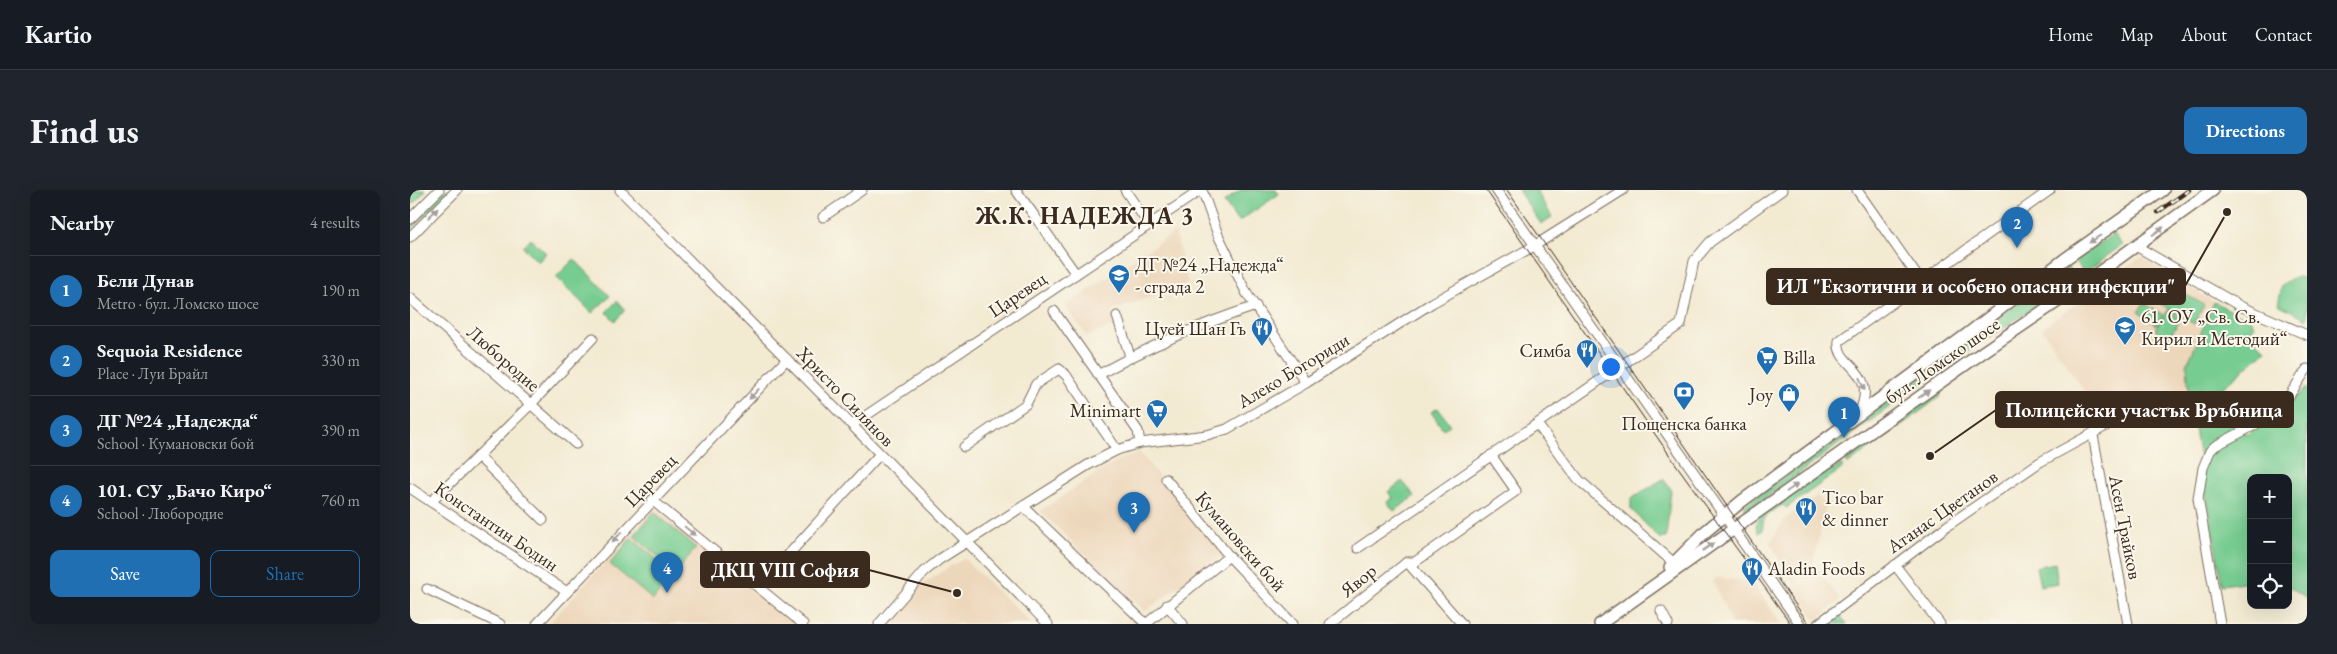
<!DOCTYPE html>
<meta charset="utf-8">
<style>
:root{--surface:#171b24;--page:#20242c;--text:#f1f3f6;--muted:#9ea1a6;--line:#363941;--accent:#1f6fb2}
body{margin:0;font-family:"EB Garamond",serif;background:var(--page);color:var(--text)}
.controls{position:absolute;right:15px;bottom:15px;display:grid;overflow:hidden;border-radius:10px;box-shadow:0 5px 20px #0002}
.controls button{width:45px;height:45px;display:grid;place-items:center;padding:0;border:0;border-bottom:1px solid var(--line);background:var(--surface);color:var(--text);font:25px sans-serif}
.you{position:absolute;left:1200px;top:176px;width:18px;height:18px;margin:-12px;border:4px solid #fff;border-radius:50%;background:#1a73e8;box-shadow:0 0 0 8px #1a73e833}
.badge{display:grid;place-items:center;width:32px;height:32px;border-radius:50%;background:var(--accent);color:#fff;font-size:16px;font-weight:700}
.pin{position:absolute;translate:-50% -41px;filter:drop-shadow(0 1px 2px #0008)}
.pin::after{content:'';position:absolute;top:26px;width:18px;height:15px;background:inherit;clip-path:polygon(0 0,100% 0,50% 100%)}
.list{margin:0;padding:0;list-style:none}
h2{display:flex;justify-content:space-between;align-items:center;height:65px;margin:0;padding:0 20px;font-size:21px}
h2 small{font-size:16px;font-weight:400;color:var(--muted)}
.list li{display:grid;grid-template-columns:32px 1fr auto;gap:15px;align-items:center;box-sizing:border-box;height:70px;padding:0 20px;border-top:1px solid var(--line)}
.list b{display:block;font-size:19px;white-space:nowrap}
.list p{margin:0;font-size:16px;white-space:nowrap;color:var(--muted)}
.list em{font-size:16px;font-style:normal;color:var(--muted)}
.actions{display:flex;gap:10px;padding:15px 20px}
.actions a{flex:1;padding:11px 0;border:1px solid var(--accent);border-radius:10px;text-align:center;font-size:18px;color:var(--accent)}
.actions .main{background:var(--accent);color:#fff}
.icon{flex:none;width:28px;height:28px;fill:none;stroke:currentColor;stroke-width:2;stroke-linecap:round;stroke-linejoin:round}
.map{position:relative;flex:none;width:1897px;height:434px;overflow:hidden;border-radius:10px}
header{display:flex;align-items:center;gap:30px;box-sizing:border-box;height:70px;padding:0 25px;background:var(--surface);border-bottom:1px solid var(--line)}
header strong{font-size:24px}
nav{display:flex;gap:28px;margin-inline-start:auto;font-size:18px}
.intro{display:flex;align-items:center;justify-content:space-between;box-sizing:border-box;height:120px;padding:0 30px}
h1{margin:0;font-size:35px}
.button{padding:12px 22px;border-radius:10px;background:var(--accent);color:#fff;font-size:18px;font-weight:700}
main{display:flex;gap:30px;padding:0 30px}
aside{flex:1;background:var(--surface);border-radius:10px;box-shadow:0 5px 20px #0002}
.map>svg:first-child{display:block}
</style>
<header>
<strong>Kartio</strong>
<nav><a>Home</a><a>Map</a><a>About</a><a>Contact</a></nav>
</header>
<div class="intro"><h1>Find us</h1><a class="button">Directions</a></div>
<main>
<aside>
<h2>Nearby<small>4 results</small></h2>
<ul class="list">
<li><span class="badge">1</span><div><b>Бели Дунав</b><p>Metro · бул. Ломско шосе</p></div><em>190 m</em></li>
<li><span class="badge">2</span><div><b>Sequoia Residence</b><p>Place · Луи Брайл</p></div><em>330 m</em></li>
<li><span class="badge">3</span><div><b>ДГ №24 „Надежда“</b><p>School · Кумановски бой</p></div><em>390 m</em></li>
<li><span class="badge">4</span><div><b>101. СУ „Бачо Киро“</b><p>School · Любородие</p></div><em>760 m</em></li>
</ul>
<div class="actions"><a class="main">Save</a><a>Share</a></div>
</aside>
<div class="map">
<svg width="1897" height="434" viewBox="0 0 1897 434">
<rect width="100%" height="100%" fill="#fbf7ec"/>
<filter id="ink" filterUnits="userSpaceOnUse"><feTurbulence type="fractalNoise" baseFrequency=".02" numOctaves="2"/><feDisplacementMap in="SourceGraphic" scale="10" xChannelSelector="R" yChannelSelector="G"/><feConvolveMatrix kernelMatrix="1 2 1 2 8 2 1 2 1" color-interpolation-filters="sRGB"/></filter>
<filter id="wash" filterUnits="userSpaceOnUse"><feTurbulence type="fractalNoise" baseFrequency=".0096" numOctaves="4" result="noise"/><feDisplacementMap in="SourceGraphic" scale="20" xChannelSelector="R" yChannelSelector="G"/><feGaussianBlur stdDeviation="1.12" result="paint"/><feColorMatrix in="noise" values="0 0 0 0 0 0 0 0 0 0 0 0 0 0 0 0 0 1.4 0 .05"/><feComposite in="paint" operator="in"/></filter>
<g filter="url(#wash)">
<rect width="100%" height="100%" fill="#f3ead2"/>
<g fill="#edd7bb">
<path d="M765,42L778,93L702,121L705,136L677,146L655,116Z"/>
<path d="M1731,67L1804,112L1777,175L1779,205L1687,220L1632,138Z"/>
<path d="M729,262L813,365L735,421L630,321L708,270Z"/>
<path d="M1407,306L1416,316L1403,373L1430,410L1406,431L1360,353L1374,330Z"/>
<path d="M245,318L386,434H138Z"/>
<path d="M554,369L622,434H478L511,396L540,376Z"/>
<path d="M1307,388L1341,391L1372,434H1322L1303,391Z"/>
</g>
<g fill="#77cc91" stroke="#597b58">
<path d="M0,0H16L0,17Z"/>
<path d="M35,0H41L0,41V35Z"/>
<path d="M830,0H866L869,4L828,32L814,12Z"/>
<path d="M1108,0H1126L1142,27L1131,34Z"/>
<path d="M1703,44L1712,55L1674,83L1665,71Z"/>
<path d="M121,49L136,63L128,72L113,57Z"/>
<path d="M164,69L200,106L182,123L146,87Z"/>
<path d="M1657,76L1666,89L1501,201L1339,320L1334,319L1336,314L1425,252Z"/>
<path d="M1888,87L1897,89V129L1868,114L1872,96L1883,88Z"/>
<path d="M1756,93L1794,115L1784,134L1746,111Z"/>
<path d="M207,111L215,120L205,131L196,122Z"/>
<path d="M1804,112L1842,131L1844,136L1840,144L1856,160L1807,203L1837,245L1897,198V408L1878,396V288H1841V391L1812,395L1779,205L1777,175Z"/>
<path d="M1734,113L1753,125L1747,135L1728,122Z"/>
<path d="M1758,120L1771,129L1758,149L1745,140Z"/>
<path d="M1528,201L1531,206L1438,274L1434,265Z"/>
<path d="M1028,218L1040,235L1033,239L1021,222Z"/>
<path d="M1431,274L1433,278L1376,318L1373,315C1362,321 1351,325 1353,340L1348,343L1346,334L1353,322L1420,276L1423,280Z"/>
<path d="M1253,289L1261,299L1256,348H1249L1221,319V309Z"/>
<path d="M992,291L1005,306L984,321L977,312L983,308L978,302Z"/>
<path d="M244,322L286,358L266,382L224,346Z"/>
<path d="M221,348L264,384L243,410L200,374Z"/>
<path d="M1645,373L1648,393L1630,396L1626,377Z"/>
<path d="M1429,424L1437,434H1416Z"/>
</g>
</g>
<g filter="url(#ink)">
<g fill="none" stroke-linecap="round" stroke-linejoin="round">
<g stroke="#7b6d5d" stroke-width="11">
<g id="minor">
<path d="M210,0L638,434"/>
<path d="M606,0L666,84"/>
<path d="M715,0L739,35"/>
<path d="M792,0L808,45L837,104L896,193"/>
<path d="M1086,0L1390,434"/>
<path d="M1447,0L1512,93"/>
<path d="M413,27L452,0"/>
<path d="M0,29L29,0"/>
<path d="M0,47L47,0"/>
<path d="M1726,56L1830,116L1897,145"/>
<path d="M0,108L166,254"/>
<path d="M644,121L728,241L730,253"/>
<path d="M707,126L720,166"/>
<path d="M688,185C739,156 791,134 846,116"/>
<path d="M1448,225C1471,179 1425,177 1429,151L1640,0"/>
<path d="M1127,234L1169,290L1264,373"/>
<path d="M442,235L791,0"/>
<path d="M1683,245L1718,434"/>
<path d="M554,257L616,214L626,194L649,179L656,185L707,260"/>
<path d="M68,266L133,330"/>
<path d="M756,289L819,366L883,434"/>
<path d="M0,298L157,402"/>
<path d="M242,310L393,434"/>
<path d="M21,312L122,213L183,148"/>
<path d="M613,316L736,434"/>
<path d="M948,358L1271,134L1284,71L1300,52L1372,0"/>
<path d="M997,372H1005L1106,301L1081,265"/>
<path d="M997,372L1052,434"/>
<path d="M1485,375L1530,434"/>
<path d="M349,397L470,264"/>
<path d="M17,399L90,434"/>
<path d="M757,415L773,434"/>
<path d="M1251,421L1258,434"/>
<path d="M127,434L377,169"/>
<path d="M469,434L515,381L530,369L678,275L707,260L730,253L797,245L817,239L896,193L1022,113L1124,56L1213,0"/>
<path d="M736,434L819,366"/>
<path d="M920,434L997,372"/>
<path d="M1408,434L1537,336L1630,272L1720,223"/>
<path d="M1810,434L1788,308L1793,278L1800,261L1805,256L1845,235L1877,209L1897,179"/>
</g>
</g>
<g stroke="#7b6d5d" stroke-width="14">
<g id="major">
<path d="M1260,377L1296,341L1332,311L1559,143L1655,69L1753,0"/>
<path d="M1190,434L1573,162L1673,94L1803,0"/>
</g>
</g>
<use href="#minor" stroke="#fff" stroke-width="9"/>
<use href="#major" stroke="#fff" stroke-width="11"/>
<g stroke="#3b2a1e" stroke-width="1">
<path d="M1076,0L1265,273L1381,434"/>
<path d="M1097,0L1399,434"/>
</g>
<g stroke="#3b2a1e" stroke-width="4.5">
<path id="rail" d="M1748,22L1779,0"/>
</g>
<use href="#rail" stroke="#fbf7ec" stroke-width="2.5" stroke-dasharray="8" stroke-linecap="butt"/>
</g>
<defs><path id="oneway-solid" d="M-6-.8H1V-3.2L6.5 0L1 3.2V.8H-6Z" transform="scale(1.25)"/></defs>
<g fill="#a79f9a">
<use href="#oneway-solid" transform="translate(23 23) rotate(-45)"/>
<use href="#oneway-solid" transform="translate(1748 41) rotate(-36)"/>
<use href="#oneway-solid" transform="translate(1685 49) rotate(146)"/>
<use href="#oneway-solid" transform="translate(1452 194) rotate(67)"/>
<use href="#oneway-solid" transform="translate(344 204) rotate(133)"/>
<use href="#oneway-solid" transform="translate(1514 204) rotate(-35)"/>
<use href="#oneway-solid" transform="translate(1382 298) rotate(-35)"/>
<use href="#oneway-solid" transform="translate(280 341) rotate(39)"/>
<use href="#oneway-solid" transform="translate(207 347) rotate(133)"/>
<use href="#oneway-solid" transform="translate(1298 357) rotate(-35)"/>
</g>
</g>
<defs>
<g id="school-pin" transform="scale(1.125)"><path d="M0 17L-7.5 6A9.5 9.5 0 1 1 7.5 6Z" fill="#1f6fb2" stroke="#fbf7ec"/><path d="M0-5L7-2L0 1L-7-2ZM-4 1L0 2.5L4 1V4Q0 6-4 4Z" fill="#fff"/></g>
<g id="restaurant-pin" transform="scale(1.125)"><path d="M0 17L-7.5 6A9.5 9.5 0 1 1 7.5 6Z" fill="#1f6fb2" stroke="#fbf7ec"/><path d="M-5-6h1v4h1v-4h1v4h1v-4h1v5L-1.5 .5V6h-2V.5L-5-1ZM5-6V6H3V1.5H1.5Q1.5-4 5-6Z" fill="#fff"/></g>
<g id="supermarket-pin" transform="scale(1.125)"><path d="M0 17L-7.5 6A9.5 9.5 0 1 1 7.5 6Z" fill="#1f6fb2" stroke="#fbf7ec"/><path d="M-6-5.5h2.5l.6 2H6L4.5 2H-2.5L-4.4-4H-6ZM-1.5 3.2a1.3 1.3 0 1 0 .1 0ZM3 3.2a1.3 1.3 0 1 0 .1 0Z" fill="#fff"/></g>
<g id="bank-pin" transform="scale(1.125)"><path d="M0 17L-7.5 6A9.5 9.5 0 1 1 7.5 6Z" fill="#1f6fb2" stroke="#fbf7ec"/><path d="M-6-4H6V4H-6ZM0-2.3a2.3 2.3 0 1 0 0 4.6a2.3 2.3 0 1 0 0-4.6Z" fill="#fff"/></g>
<g id="shop-pin" transform="scale(1.125)"><path d="M0 17L-7.5 6A9.5 9.5 0 1 1 7.5 6Z" fill="#1f6fb2" stroke="#fbf7ec"/><path d="M-5-2.5h2.3a2.7 3.5 0 0 1 5.4 0H5L5.5 6h-11ZM-1.5-2.5h3a1.5 2.3 0 0 0-3 0Z" fill="#fff"/></g>
</defs>
<g fill-rule="evenodd">
<use href="#school-pin" x="709" y="85"/>
<use href="#school-pin" x="1715" y="137"/>
<use href="#restaurant-pin" x="852" y="138"/>
<use href="#restaurant-pin" x="1177" y="160"/>
<use href="#supermarket-pin" x="1357" y="167"/>
<use href="#bank-pin" x="1274" y="202"/>
<use href="#shop-pin" x="1379" y="204"/>
<use href="#supermarket-pin" x="747" y="220"/>
<use href="#restaurant-pin" x="1396" y="318"/>
<use href="#restaurant-pin" x="1342" y="378"/>
</g>
<g text-anchor="middle" stroke-width="4" stroke-linejoin="round" paint-order="stroke">
<g font-size="19" fill="#3b2a1e" stroke="#fbf7ec" text-anchor="start">
<text x="725" y="81">ДГ №24 „Надежда“<tspan x="725" dy="22">- сграда 2</tspan></text>
<text x="1731" y="133">61. ОУ „Св. Св.<tspan x="1731" dy="22">Кирил и Методий“</tspan></text>
<text x="836" y="145" text-anchor="end">Цуей Шан Гъ</text>
<text x="1161" y="167" text-anchor="end">Симба</text>
<text x="1373" y="174">Billa</text>
<text x="1363" y="211" text-anchor="end">Joy</text>
<text x="731" y="227" text-anchor="end">Minimart</text>
<text x="1274" y="240" text-anchor="middle">Пощенска банка</text>
<text x="1412" y="314">Tico bar<tspan x="1412" dy="22">&amp; dinner</tspan></text>
<text x="1358" y="385">Aladin Foods</text>
</g>
<g font-size="19" fill="#3b2a1e" stroke="#fbf7ec">
<text transform="translate(607 104) rotate(-34)" y="7">Царевец</text>
<text transform="translate(94 168) rotate(41)" y="7">Любородие</text>
<text transform="translate(1532 170) rotate(-35)" y="7">бул. Ломско шосе</text>
<text transform="translate(883 180) rotate(-31)" y="7">Алеко Богориди</text>
<text transform="translate(436 206) rotate(46)" y="7">Христо Силянов</text>
<text transform="translate(240 290) rotate(-46)" y="7">Царевец</text>
<text transform="translate(1532 321) rotate(-35)" y="7">Атанас Цветанов</text>
<text transform="translate(87 336) rotate(34)" y="7">Константин Бодин</text>
<text transform="translate(1716 337) rotate(79)" y="7">Асен Трайков</text>
<text transform="translate(831 351) rotate(49)" y="7">Кумановски бой</text>
<text transform="translate(948 390) rotate(-39)" y="7">Явор</text>
</g>
<g font-size="24" font-weight="bold" letter-spacing="1" fill="#3b2a1e" stroke="#fbf7ec">
<text x="675" y="34">Ж.К. НАДЕЖДА 3</text>
</g>
</g>
<path fill="none" stroke="#3b2a1e" stroke-width="2" d="M1817 22L1775 96M1520 266L1586 220M547 403L459 380"/>
<g fill="#3b2a1e" stroke="#fbf7ec" stroke-width="2">
<circle cx="1817" cy="22" r="5"/>
<circle cx="1520" cy="266" r="5"/>
<circle cx="547" cy="403" r="5"/>
</g>
<g fill="#3b2a1e" stroke="#3b2a1e" stroke-width="2">
<rect x="1357" y="79" width="418" height="35" rx="5"/>
<rect x="1586" y="202" width="297" height="35" rx="5"/>
<rect x="291" y="362" width="168" height="35" rx="5"/>
</g>
<g font-size="20" text-anchor="middle" font-weight="bold" fill="#fff">
<text x="1566" y="103">ИЛ "Екзотични и особено опасни инфекции"</text>
<text x="1734" y="227">Полицейски участък Връбница</text>
<text x="375" y="387">ДКЦ VIII София</text>
</g>
</svg>
<div class="controls">
<button>+</button>
<button>−</button>
<button><svg class="icon" aria-label="locate" viewBox="0 0 24 24"><circle cx="12" cy="12" r="6"/><path d="M12 2v4M12 18v4M2 12h4M18 12h4"/></svg></button>
</div>
<div class="you"></div>
<div class="pin badge" style="left:1434px;top:248px">1</div>
<div class="pin badge" style="left:1607px;top:58px">2</div>
<div class="pin badge" style="left:724px;top:343px">3</div>
<div class="pin badge" style="left:257px;top:403px">4</div>
</div>
</main>
